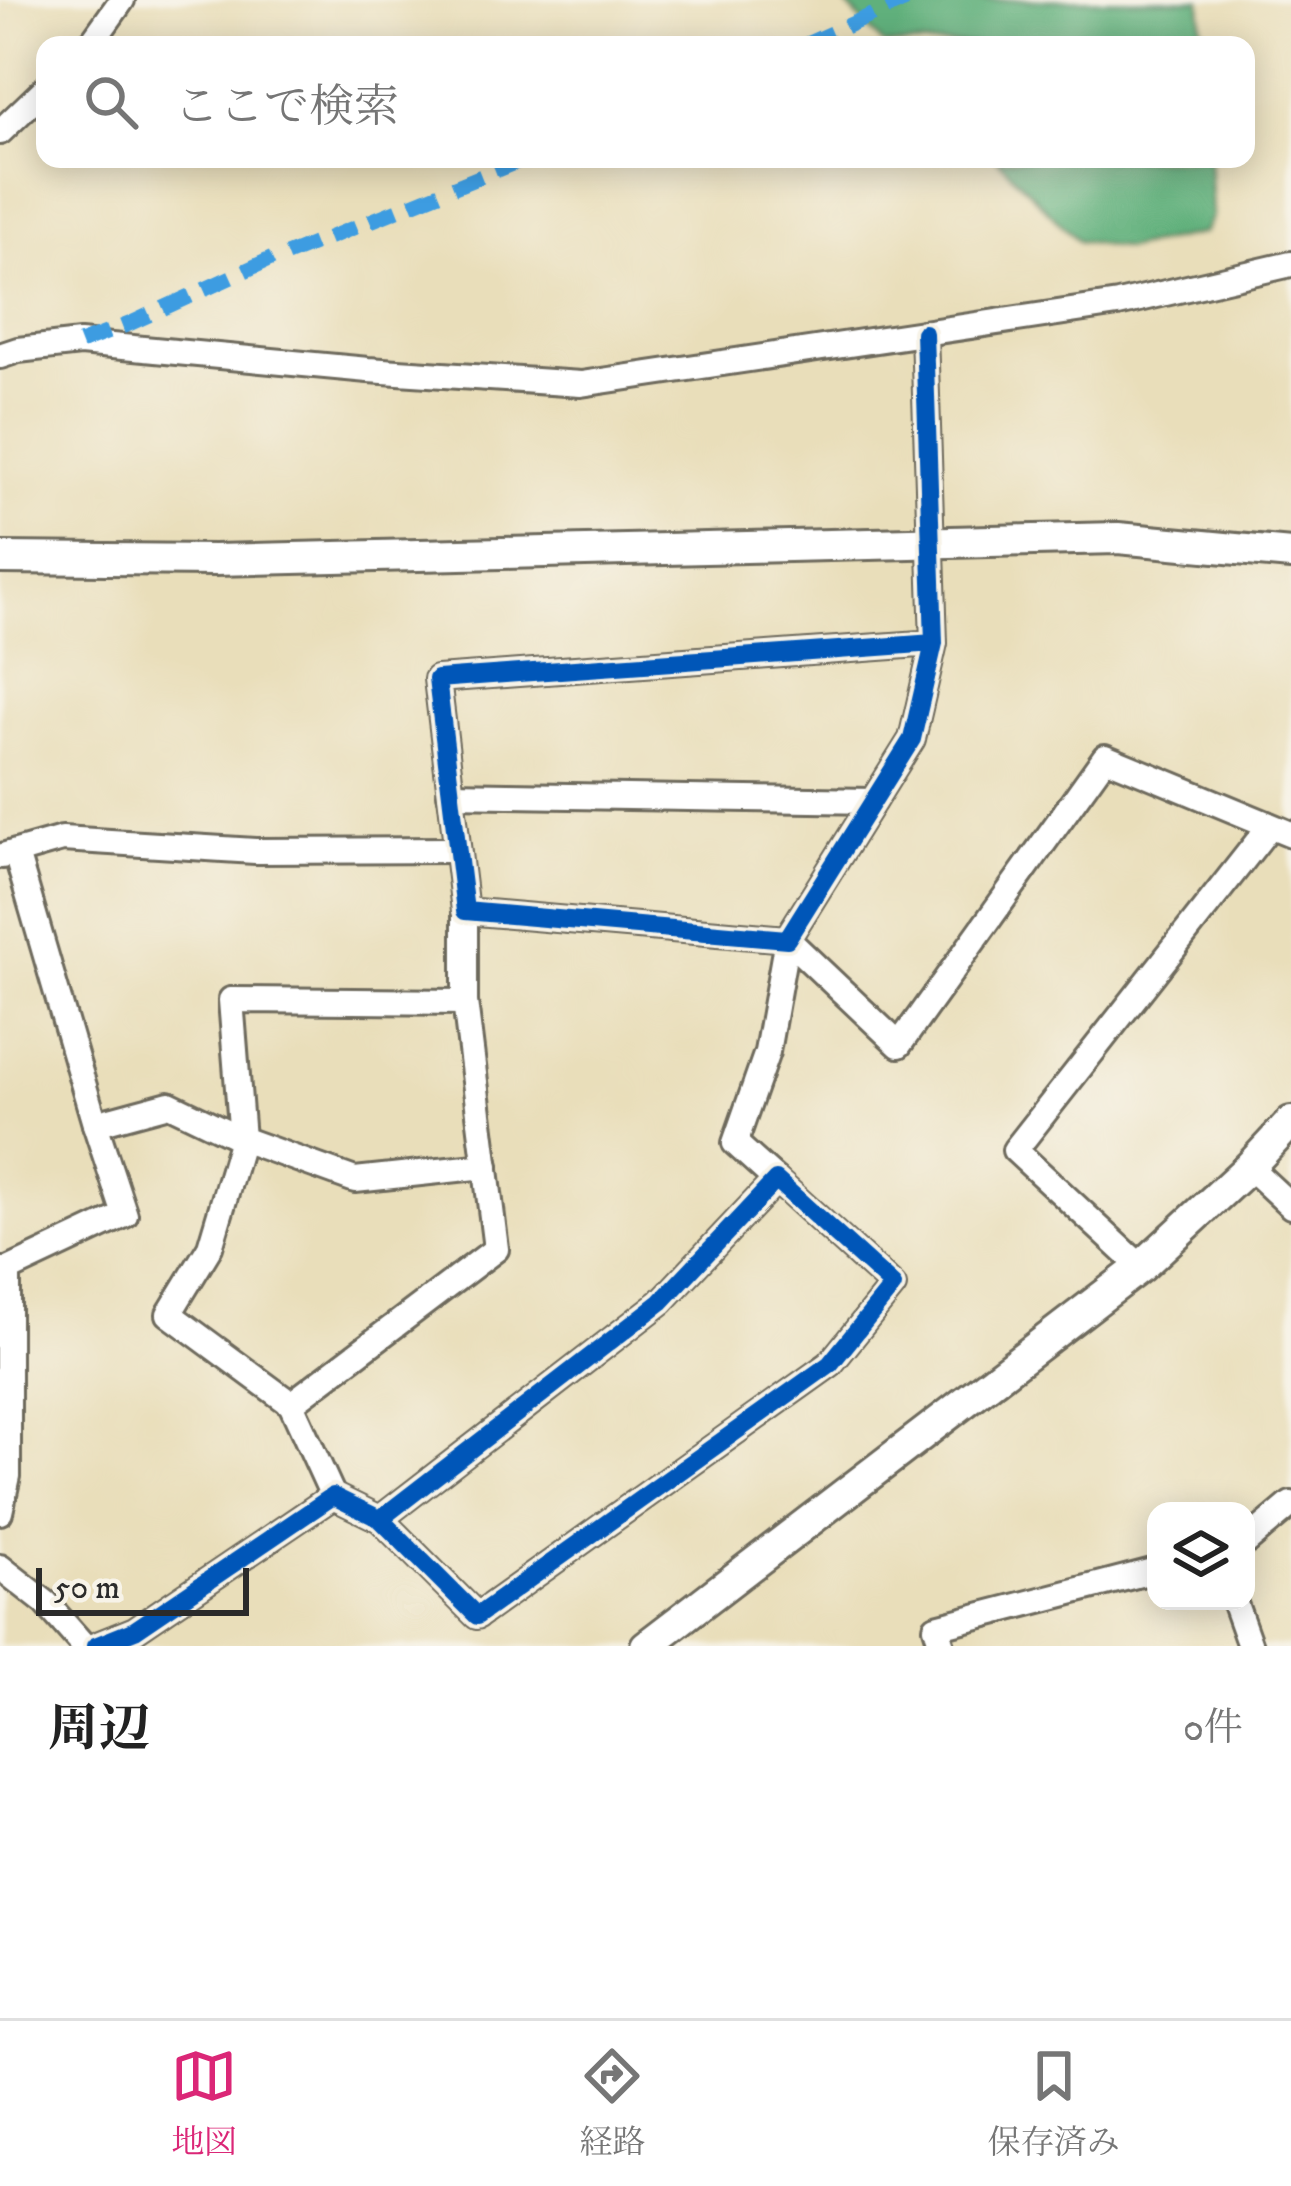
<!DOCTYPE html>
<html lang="ja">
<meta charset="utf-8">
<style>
:root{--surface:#fff;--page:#f2f2f2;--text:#222;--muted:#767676;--line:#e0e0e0;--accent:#db2777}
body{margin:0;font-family:"IM FELL DW Pica","Noto Serif JP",serif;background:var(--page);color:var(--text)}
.controls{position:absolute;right:36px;bottom:36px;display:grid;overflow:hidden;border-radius:24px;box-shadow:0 6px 30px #0003}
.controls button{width:108px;height:108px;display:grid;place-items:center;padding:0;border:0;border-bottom:3px solid var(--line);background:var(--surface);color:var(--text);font:60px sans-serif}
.scale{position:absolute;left:36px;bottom:30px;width:213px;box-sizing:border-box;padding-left:12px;border:6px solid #2b2b2b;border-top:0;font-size:33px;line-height:42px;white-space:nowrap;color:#2b2b2b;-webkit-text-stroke:9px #f7f3e8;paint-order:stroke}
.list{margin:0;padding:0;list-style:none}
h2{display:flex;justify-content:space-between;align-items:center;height:156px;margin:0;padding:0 48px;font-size:51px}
h2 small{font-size:39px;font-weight:400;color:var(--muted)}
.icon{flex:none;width:66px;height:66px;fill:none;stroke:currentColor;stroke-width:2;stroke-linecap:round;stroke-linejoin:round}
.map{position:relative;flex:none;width:1291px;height:1646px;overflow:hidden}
.search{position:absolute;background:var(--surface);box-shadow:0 6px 30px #0003;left:36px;right:36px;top:36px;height:132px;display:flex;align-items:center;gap:30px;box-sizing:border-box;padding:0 42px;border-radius:24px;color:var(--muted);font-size:45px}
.sheet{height:372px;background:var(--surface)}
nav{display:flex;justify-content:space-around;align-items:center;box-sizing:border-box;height:168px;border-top:3px solid var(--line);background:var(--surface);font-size:33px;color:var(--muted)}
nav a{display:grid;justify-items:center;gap:6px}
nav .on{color:var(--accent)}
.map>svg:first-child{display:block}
</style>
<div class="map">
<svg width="1291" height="1646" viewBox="0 0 1291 1646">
<rect width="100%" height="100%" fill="#f7f3e8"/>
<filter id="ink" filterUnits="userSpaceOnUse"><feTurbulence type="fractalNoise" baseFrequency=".00833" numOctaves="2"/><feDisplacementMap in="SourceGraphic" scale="24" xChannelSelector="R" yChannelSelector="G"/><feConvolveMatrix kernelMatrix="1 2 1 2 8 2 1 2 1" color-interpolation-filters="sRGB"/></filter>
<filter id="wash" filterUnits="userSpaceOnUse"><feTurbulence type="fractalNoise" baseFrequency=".004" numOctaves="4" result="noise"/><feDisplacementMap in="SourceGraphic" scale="48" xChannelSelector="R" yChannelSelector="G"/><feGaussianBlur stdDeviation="2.7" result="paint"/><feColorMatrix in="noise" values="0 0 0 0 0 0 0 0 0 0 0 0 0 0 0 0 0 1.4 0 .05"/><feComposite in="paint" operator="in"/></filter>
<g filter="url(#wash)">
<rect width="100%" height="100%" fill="#e9deba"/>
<g fill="#60b07c" stroke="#466e54" stroke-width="3">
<path d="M842,0H1201L1203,45H884Z"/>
<path d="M997,159H1209L1212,216L1204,233L1126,249L1078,241Z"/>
</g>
</g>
<g filter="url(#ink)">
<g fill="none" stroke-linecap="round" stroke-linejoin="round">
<g stroke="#6e6a5d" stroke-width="30">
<g id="minor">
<path d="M90,45L122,0"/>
<path d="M0,132L45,89"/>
<path d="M924,333L934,643L912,739L787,939L465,911L437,679L934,643"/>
<path d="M0,356L18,350L80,343L368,370L581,384L1118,304L1291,264"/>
<path d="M450,794L873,801"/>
<path d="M2,856L62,839L255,851L457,850"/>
<path d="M787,939L899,1045L1105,757L1291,834"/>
<path d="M95,1124L169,1104L242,1139L355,1180L486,1166"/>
<path d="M1249,1167L1291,1206"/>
<path d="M776,1180L735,1143L767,1052L787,939"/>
<path d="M1141,1267L1015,1150L1270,826"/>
<path d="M0,1270H8L125,1215L95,1124L16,853"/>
<path d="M291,1404L496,1249L465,1002V911"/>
<path d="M333,1496L291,1404L169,1314L210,1247L242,1139L231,1000L465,1002"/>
<path d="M0,1512L8,1476V1270"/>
<path d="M1246,1542L1291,1504"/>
<path d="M0,1567L46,1603L84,1646"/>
<path d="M1234,1601L1250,1646"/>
<path d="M95,1646L135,1630L333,1496L380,1519L477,1616L830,1364L893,1286L776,1180L661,1302L380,1519"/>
<path d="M942,1646L936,1627L1156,1570"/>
</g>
</g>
<g stroke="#6e6a5d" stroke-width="36">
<g id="tertiary">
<path d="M0,558L214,560L1118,538L1291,554"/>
<path d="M646,1646L1141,1267L1249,1167L1291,1122"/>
</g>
</g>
<use href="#minor" stroke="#fff" stroke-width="24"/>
<use href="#tertiary" stroke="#fff" stroke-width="30"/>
<g stroke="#3d9ce1" stroke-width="15" stroke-dasharray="30 15" stroke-linecap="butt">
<path d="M804,45L906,0"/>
<path d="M80,343L129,324L273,258H279L524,159"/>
</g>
<g stroke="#f7f3e8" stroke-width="26">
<g id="cycleway">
<path d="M924,333L934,643L912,739L787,939L465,911L437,679L934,643"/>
<path d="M95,1646L135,1630L333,1496L380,1519L477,1616L830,1364L893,1286L776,1180L661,1302L380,1519"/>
</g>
</g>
<use href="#cycleway" stroke="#0057b8" stroke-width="18"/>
</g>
</g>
</svg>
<div class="controls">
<button><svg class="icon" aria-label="layers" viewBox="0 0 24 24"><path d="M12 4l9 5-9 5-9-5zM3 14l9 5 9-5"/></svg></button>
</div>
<div class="scale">50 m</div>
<div class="search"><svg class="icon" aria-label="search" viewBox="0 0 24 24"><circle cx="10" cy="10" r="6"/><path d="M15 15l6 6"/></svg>ここで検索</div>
</div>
<section class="sheet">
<h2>周辺<small>0件</small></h2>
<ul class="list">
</ul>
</section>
<nav>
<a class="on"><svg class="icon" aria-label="map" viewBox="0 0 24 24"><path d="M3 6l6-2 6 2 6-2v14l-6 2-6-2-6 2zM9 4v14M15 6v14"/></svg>地図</a>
<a><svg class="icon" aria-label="directions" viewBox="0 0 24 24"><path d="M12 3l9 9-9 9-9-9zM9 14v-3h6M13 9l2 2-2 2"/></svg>経路</a>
<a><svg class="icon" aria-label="saved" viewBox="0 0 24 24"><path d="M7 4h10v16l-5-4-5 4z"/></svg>保存済み</a>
</nav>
